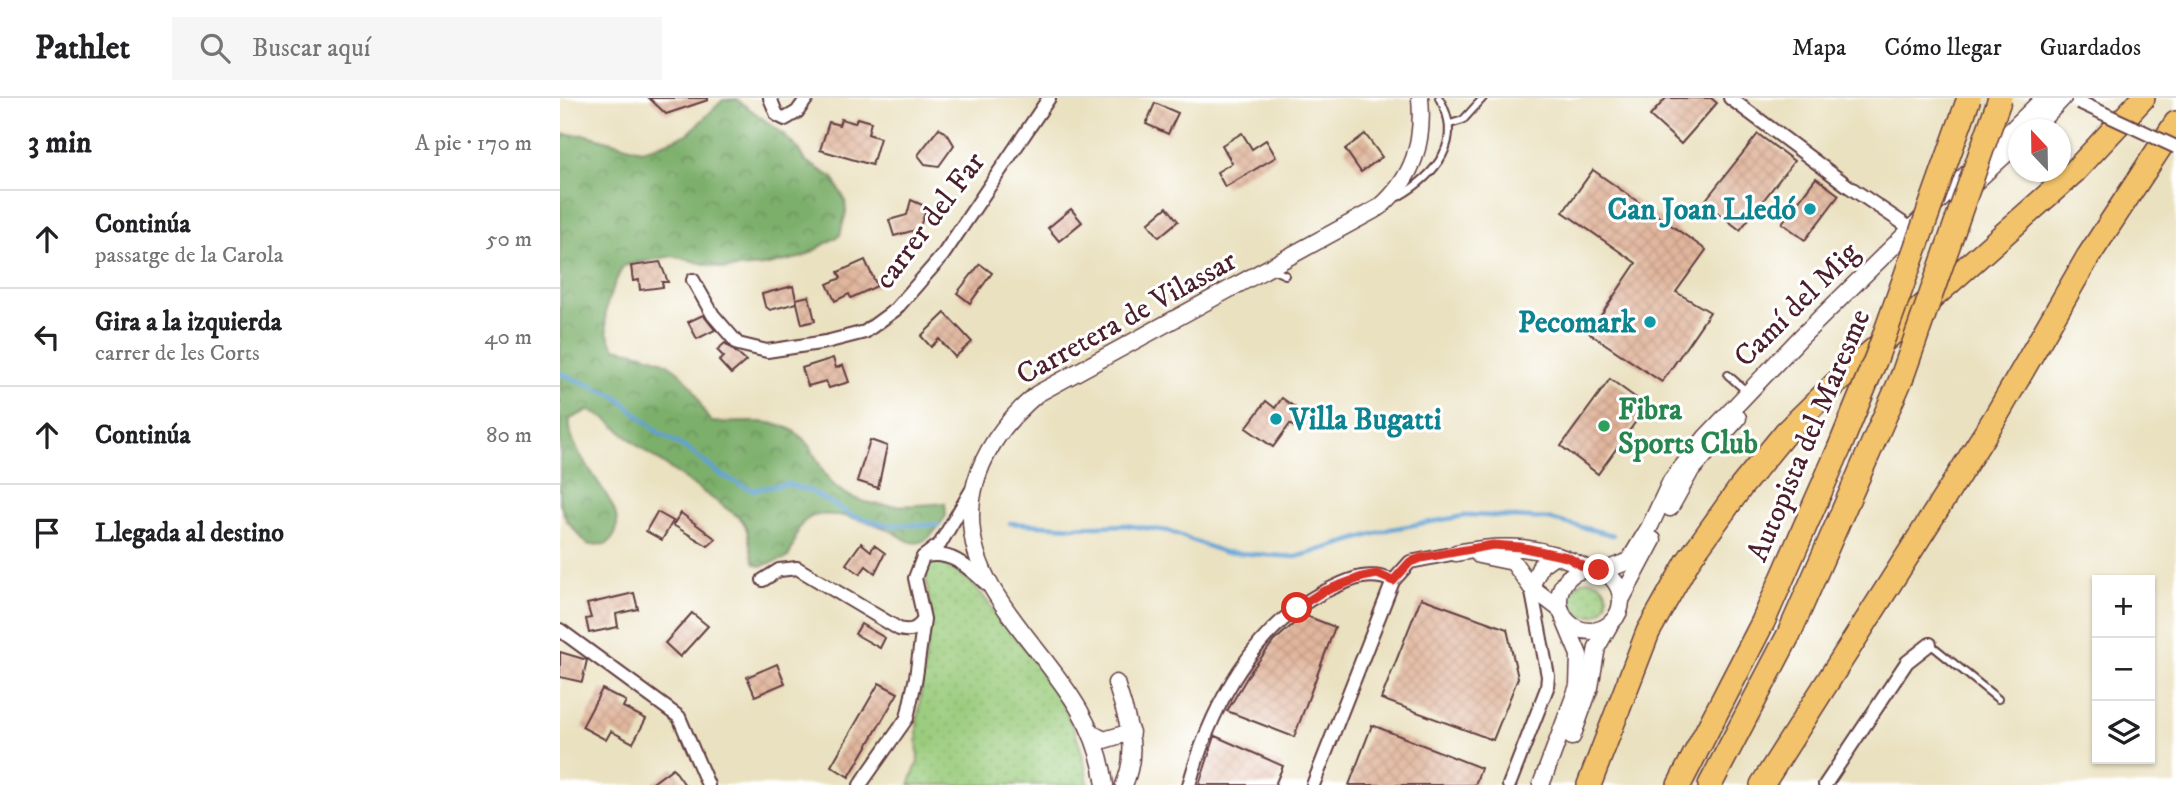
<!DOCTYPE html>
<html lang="es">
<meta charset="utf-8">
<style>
:root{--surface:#fff;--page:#f6f6f6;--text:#202124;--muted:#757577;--line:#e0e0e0}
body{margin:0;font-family:"IM FELL DW Pica",serif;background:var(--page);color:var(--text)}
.controls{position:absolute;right:21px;bottom:21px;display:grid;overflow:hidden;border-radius:0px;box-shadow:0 2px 5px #0004}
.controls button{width:63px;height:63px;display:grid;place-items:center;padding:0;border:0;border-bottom:2px solid var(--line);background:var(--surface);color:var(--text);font:35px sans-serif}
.compass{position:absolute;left:1448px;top:21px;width:63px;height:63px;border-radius:50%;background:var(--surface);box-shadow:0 2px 5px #0004;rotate:338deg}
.stop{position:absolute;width:21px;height:21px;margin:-16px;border:5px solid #d93025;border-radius:50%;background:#fff}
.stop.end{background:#d93025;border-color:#fff;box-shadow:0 2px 7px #0008}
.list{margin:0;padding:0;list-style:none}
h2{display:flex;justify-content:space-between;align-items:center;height:91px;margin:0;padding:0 28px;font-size:30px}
h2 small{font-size:23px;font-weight:400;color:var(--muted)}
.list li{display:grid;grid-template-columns:46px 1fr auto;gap:21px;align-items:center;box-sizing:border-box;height:98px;padding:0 28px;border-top:2px solid var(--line)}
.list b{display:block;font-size:26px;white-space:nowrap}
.list p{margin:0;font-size:23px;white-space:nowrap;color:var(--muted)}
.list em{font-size:23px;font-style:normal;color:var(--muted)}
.icon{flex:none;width:38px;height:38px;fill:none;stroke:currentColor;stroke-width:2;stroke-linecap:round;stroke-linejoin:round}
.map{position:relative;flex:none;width:1616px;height:687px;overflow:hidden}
header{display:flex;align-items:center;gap:42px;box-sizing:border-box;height:98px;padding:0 35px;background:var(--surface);border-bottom:2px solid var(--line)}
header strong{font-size:33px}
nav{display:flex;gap:38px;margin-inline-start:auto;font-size:24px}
.search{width:490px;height:63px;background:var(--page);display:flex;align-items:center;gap:18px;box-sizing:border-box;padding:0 24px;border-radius:0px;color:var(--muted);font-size:26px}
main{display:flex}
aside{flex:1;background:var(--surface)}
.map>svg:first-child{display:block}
</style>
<header>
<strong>Pathlet</strong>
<div class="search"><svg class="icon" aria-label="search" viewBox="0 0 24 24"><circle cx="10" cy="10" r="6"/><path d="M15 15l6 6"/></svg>Buscar aquí</div>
<nav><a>Mapa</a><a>Cómo llegar</a><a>Guardados</a></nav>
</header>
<main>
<aside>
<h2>3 min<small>A pie · 170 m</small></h2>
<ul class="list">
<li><svg class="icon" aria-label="ahead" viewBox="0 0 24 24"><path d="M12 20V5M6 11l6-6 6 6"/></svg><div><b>Continúa</b><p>passatge de la Carola</p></div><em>50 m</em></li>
<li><svg class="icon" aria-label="left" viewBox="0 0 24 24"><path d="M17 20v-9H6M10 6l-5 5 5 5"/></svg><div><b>Gira a la izquierda</b><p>carrer de les Corts</p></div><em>40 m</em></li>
<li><svg class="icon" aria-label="ahead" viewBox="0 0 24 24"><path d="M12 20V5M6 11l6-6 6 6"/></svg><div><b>Continúa</b></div><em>80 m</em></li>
<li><svg class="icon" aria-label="arrive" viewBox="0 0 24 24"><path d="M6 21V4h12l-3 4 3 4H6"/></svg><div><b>Llegada al destino</b></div></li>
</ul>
</aside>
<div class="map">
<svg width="1616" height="687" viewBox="0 0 1616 687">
<defs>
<pattern id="grass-dots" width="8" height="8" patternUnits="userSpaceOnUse" patternTransform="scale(1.75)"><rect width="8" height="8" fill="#9acb7b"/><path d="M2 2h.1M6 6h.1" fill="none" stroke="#86ae6a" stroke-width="1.8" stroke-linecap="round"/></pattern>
<pattern id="forest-crowns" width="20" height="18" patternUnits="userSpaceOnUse" patternTransform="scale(1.75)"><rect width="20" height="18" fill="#7baf6b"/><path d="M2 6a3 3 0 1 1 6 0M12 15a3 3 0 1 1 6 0" fill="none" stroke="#678e58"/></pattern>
<pattern id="building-cross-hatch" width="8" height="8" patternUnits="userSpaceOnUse" patternTransform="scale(1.75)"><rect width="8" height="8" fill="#e1b69d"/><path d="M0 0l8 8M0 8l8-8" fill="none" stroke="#c39c87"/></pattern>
</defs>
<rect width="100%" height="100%" fill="#fff"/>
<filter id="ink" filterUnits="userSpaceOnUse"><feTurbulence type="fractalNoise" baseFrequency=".0143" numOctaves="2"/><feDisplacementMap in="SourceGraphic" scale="14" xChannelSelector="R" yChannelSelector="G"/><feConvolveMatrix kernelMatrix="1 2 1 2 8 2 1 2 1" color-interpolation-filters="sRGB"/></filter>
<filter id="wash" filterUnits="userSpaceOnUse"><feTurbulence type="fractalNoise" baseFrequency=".00686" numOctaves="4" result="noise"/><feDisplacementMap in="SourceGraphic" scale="28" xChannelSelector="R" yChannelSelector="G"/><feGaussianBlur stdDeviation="1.57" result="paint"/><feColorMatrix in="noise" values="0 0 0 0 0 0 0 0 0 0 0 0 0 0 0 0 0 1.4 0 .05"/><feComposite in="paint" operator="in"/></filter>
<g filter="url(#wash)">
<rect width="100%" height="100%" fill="#eae1c0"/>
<g fill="url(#grass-dots)" stroke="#727553" stroke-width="2">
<path d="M379,463C415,481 421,496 444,526C456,542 471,556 482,572C505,605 524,647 528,687H349L358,664L357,626L371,517L365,474L368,464Z"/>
<circle cx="1029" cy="500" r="18"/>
</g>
<path fill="url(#forest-crowns)" stroke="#62674b" stroke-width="2" d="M176,1L221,34L238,51L244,62L273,80L285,102L286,114L280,137L243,159L204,168L165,171L112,158L63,168C50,195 35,222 55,250C88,256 114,261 134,292C141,303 141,315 152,324C175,326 204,320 226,329C247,338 253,355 263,373C287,416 344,408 385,405L386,418C379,427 372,441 360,444C350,447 343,439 335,435C317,425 264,408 246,422C234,430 236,449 227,460L201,468L195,466C188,451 191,431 180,420L78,348L47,321L29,312L10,321C4,363 85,415 47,446L28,447L7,423L0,406V36L27,37L81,52L93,49L128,36L163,2Z"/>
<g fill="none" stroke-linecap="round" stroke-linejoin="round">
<g stroke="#60a1d3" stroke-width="4.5">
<path d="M0,275L56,298L99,335L129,352L161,377L192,392L227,386L250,393L293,418L327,427H378"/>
<path d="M450,425L512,429L565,427L608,433L663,454L736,459L831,431L910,417L989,421L1053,437"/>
</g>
</g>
<g id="blocks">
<g fill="url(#building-cross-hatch)">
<path d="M89,0H148V2L106,16Z"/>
<path d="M1106,0H1151L1157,5L1121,46L1090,18Z"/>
<path d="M595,5L618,15L608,36L586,26Z"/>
<path d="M297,20L311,24L308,36L320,40L312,67L260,52L269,24L279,27L281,21L295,25Z"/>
<path d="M379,30L388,37L394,47L379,68L365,66L358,57Z"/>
<path d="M682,35L692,51L706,42L716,59L665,89L657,74L672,65L662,47Z"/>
<path d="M805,36L822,59L801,74L785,51Z"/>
<path d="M1198,36L1234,63L1180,132L1144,104Z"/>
<path d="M1033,72L1146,152L1116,194L1150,214L1102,284L1029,235L1076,165L1003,114Z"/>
<path d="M1256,80L1279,97L1245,142L1222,125Z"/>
<path d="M351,102L367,109L359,131L334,138L329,122L347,117Z"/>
<path d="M607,109L618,123L599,139L588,125Z"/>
<path d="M511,111L522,124L499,143L488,130Z"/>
<path d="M305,162L317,188L291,200L289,196L275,203L267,186L281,180L278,174Z"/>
<path d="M100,164L108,184H102L103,189L80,192L79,182L73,183L71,168Z"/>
<path d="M420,166L432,175L410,205L397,195Z"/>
<path d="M233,188L237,205L210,212L205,208L202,196Z"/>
<path d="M249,198L255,223L242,226L236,201Z"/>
<path d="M385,215L412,244L395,259L379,241L371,249L361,238Z"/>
<path d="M143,217L155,232L137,241L128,224Z"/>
<path d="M165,245L186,263L171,276L159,263L164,259L157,252Z"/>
<path d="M273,260L276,270L283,267L289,284L269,290L266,283L248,288L242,270Z"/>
<path d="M1050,281L1087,308L1038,376L1001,348Z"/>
<path d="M722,300L744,316L734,329L730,326L713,349L686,330L706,303L715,310Z"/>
<path d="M310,342L327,348L318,390L297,383Z"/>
<path d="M97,414L113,423L102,442L86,433Z"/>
<path d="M121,415L156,441L148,448L113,427Z"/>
<path d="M301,445L311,453L314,447L325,455L315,475L306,468L300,476L286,466Z"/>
<path d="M74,495L78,511L56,516L58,529L29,535L26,521L31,520L27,506Z"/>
<path d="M861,500L947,531L958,580L933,642L821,601Z"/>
<path d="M132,515L148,528L120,559L105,545Z"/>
<path d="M744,517L775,529L734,639L667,613L691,573L714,543Z"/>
<path d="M301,526L325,540L320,550L295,536Z"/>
<path d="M0,554L27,562L22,584L0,579Z"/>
<path d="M217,566L225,585L195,598L187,579Z"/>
<path d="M319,585L338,595L289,679L271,668Z"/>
<path d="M42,591L66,603L63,609L86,621L73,645L51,633L46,642L22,629Z"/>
<path d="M812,627L921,670L915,687H789Z"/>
<path d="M655,638L723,668L715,687H639Z"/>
<path d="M113,670L125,687H90Z"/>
</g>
</g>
</g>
<g filter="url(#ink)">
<use href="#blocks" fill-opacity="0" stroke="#623c41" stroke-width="2"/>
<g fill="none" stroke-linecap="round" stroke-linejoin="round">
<g stroke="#623c41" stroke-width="10">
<g id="service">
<path d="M890,26L903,22L923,0"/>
<path d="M838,99C876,77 905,43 879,0"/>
<path d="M711,171L725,177"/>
<path d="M1168,277L1186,293"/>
<path d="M1370,546L1438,601"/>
</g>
</g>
<g stroke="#623c41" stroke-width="16">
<g id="minor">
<path d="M210,0L217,17L225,21L237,14L247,0"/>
<path d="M1170,0L1288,88L1350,130"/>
<path d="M133,182L153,217L178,246L207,253L266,244L305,234L335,212L383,157L489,0"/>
<path d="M366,458C394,452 411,473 431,490"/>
<path d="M363,459L380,446L411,393"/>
<path d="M203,482L219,472L237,470L339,531C350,534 356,532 363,523"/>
<path d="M0,532L119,619L148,687"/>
<path d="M300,687L347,620L356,579L364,521L355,480L363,459"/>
<path d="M629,687C651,609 694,525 772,490C793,480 811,473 833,483"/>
<path d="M753,687L833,483L850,464L896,455"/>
<path d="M949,687L987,590L988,578L971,489"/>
<path d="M1265,687L1347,564L1370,546"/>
</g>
</g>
<g stroke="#623c41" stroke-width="19">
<g id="tertiary">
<path d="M1472,32L1503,0"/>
<path d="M1410,89L1458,45"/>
<path d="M1110,410L1130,374L1178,320"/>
<path d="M896,455C945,445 983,447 1028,471"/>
<path d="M919,457L953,464L971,489L1001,512"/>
<circle cx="1030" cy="502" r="31"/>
<path d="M1043,473L1069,463L1090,428L1111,383L1146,339L1241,239L1484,0"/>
<path d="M971,489L981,467L995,457"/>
<path d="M1061,502L1093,442"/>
<path d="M556,585C567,622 580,649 564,687"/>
<path d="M533,636L544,642L571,634"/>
<path d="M1012,639L1030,589L1037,549L1050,526"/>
<path d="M545,687C534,601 473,559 432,490C389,416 416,348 477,296L820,109C854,79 864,44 860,0"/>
<path d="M981,687L1018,588L1019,557L1004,521"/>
</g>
</g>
<g stroke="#623c41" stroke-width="26">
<g id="motorway">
<path d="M1029,687L1088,534L1128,463L1181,389L1226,334L1273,288L1515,73L1583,0"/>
<path d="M1119,687L1203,524L1279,351"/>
<path d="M1150,687L1229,536L1342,279"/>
<path d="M1202,687L1435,320L1528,159L1616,25"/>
</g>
</g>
<use href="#service" stroke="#fff" stroke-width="6"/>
<use href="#minor" stroke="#fff" stroke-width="12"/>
<use href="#tertiary" stroke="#fff" stroke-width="16"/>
<use href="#motorway" stroke="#f2c36a" stroke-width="23"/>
<g stroke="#623c41" stroke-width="16" stroke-linecap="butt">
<path id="minor-bridge" d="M1519,4L1616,49"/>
</g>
<g stroke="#623c41" stroke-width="26" stroke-linecap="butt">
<g id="motorway-bridge">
<path d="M1342,279L1440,0"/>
<path d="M1279,351L1317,258L1409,0"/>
</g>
</g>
<use href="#minor-bridge" stroke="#fff" stroke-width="12"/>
<use href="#motorway-bridge" stroke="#f2c36a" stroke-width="23"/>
</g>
</g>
<g fill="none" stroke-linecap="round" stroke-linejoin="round" filter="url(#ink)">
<path stroke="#d93025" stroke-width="9" d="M737,510L762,494L802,479L817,476L833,483L850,464L861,460L933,447L960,449L1007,459L1028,471L1039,472"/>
</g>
<g fill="#0f9aa8" stroke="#fff" stroke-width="2.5">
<circle cx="1250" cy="111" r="7"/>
<circle cx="1090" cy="224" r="7"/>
<circle cx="716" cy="321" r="7"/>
</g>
<circle fill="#2e9e5b" stroke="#fff" stroke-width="2.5" cx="1044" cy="328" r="7"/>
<g text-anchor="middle" stroke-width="6" stroke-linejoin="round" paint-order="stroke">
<g font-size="30" font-weight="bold" fill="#0d838f" stroke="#fff" text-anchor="end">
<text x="1236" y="121">Can Joan Lledó</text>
<text x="1076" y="234">Pecomark</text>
<text x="730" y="331" text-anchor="start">Villa Bugatti</text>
</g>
<g font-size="30" fill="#4a1f2b" stroke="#fff">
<text transform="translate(369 122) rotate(-53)" y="10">carrer del Far</text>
<text transform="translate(1236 206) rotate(-45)" y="10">Camí del Mig</text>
<text transform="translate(566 219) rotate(-29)" y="10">Carretera de Vilassar</text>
<text transform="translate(1248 337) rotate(-67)" y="10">Autopista del Maresme</text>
</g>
<g font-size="30" font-weight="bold" fill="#27864d" stroke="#fff" text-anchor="start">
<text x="1058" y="321">Fibra<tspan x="1058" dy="34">Sports Club</tspan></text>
</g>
</g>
</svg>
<div class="controls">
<button>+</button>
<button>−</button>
<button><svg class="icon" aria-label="layers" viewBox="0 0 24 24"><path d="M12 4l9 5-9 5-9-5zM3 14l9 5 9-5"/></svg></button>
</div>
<svg class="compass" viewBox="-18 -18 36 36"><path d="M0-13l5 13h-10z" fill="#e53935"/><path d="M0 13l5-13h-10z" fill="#757577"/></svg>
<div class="stop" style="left:737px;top:510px"></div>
<div class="stop end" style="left:1039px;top:472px"></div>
</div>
</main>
